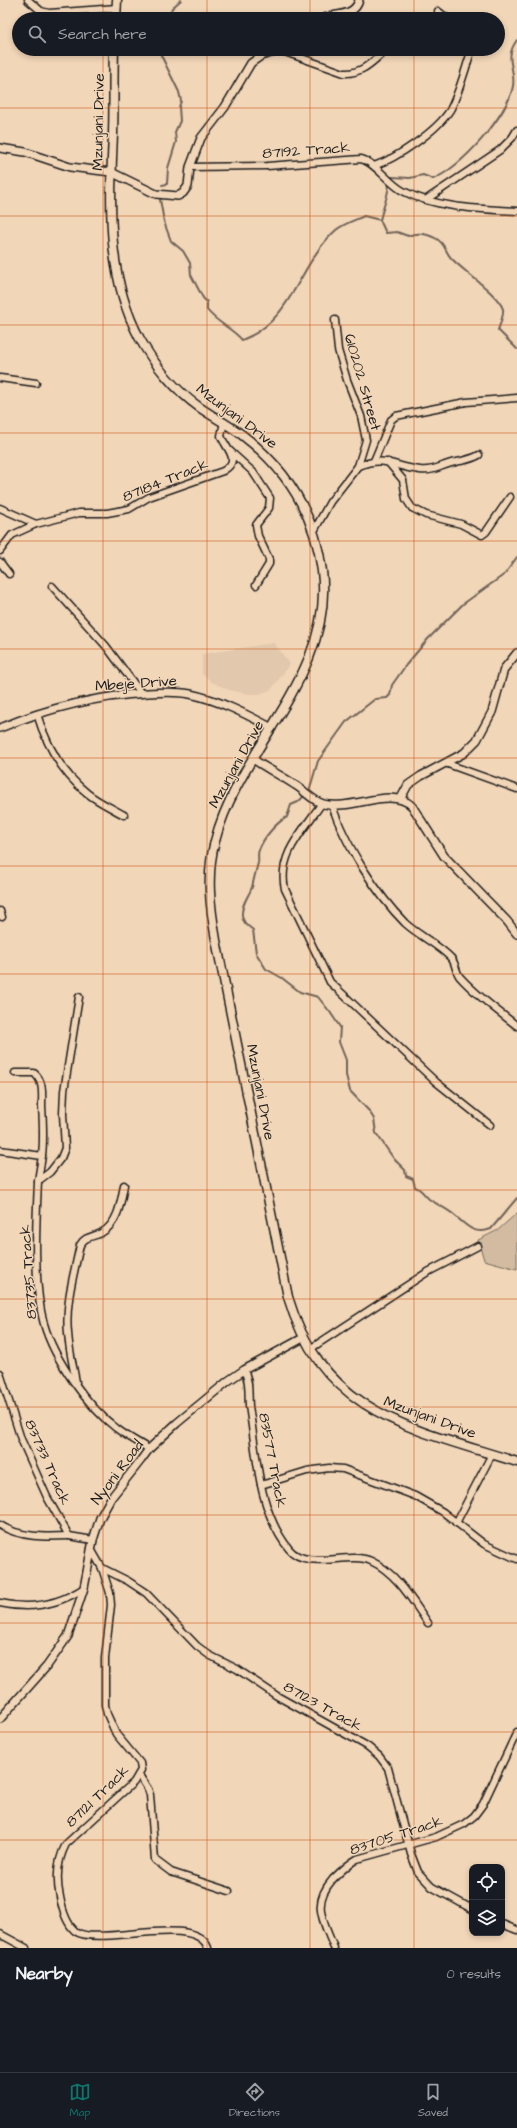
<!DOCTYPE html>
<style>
:root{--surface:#171b24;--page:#20242c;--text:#f1f3f6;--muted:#9ea1a6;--line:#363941;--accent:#0f766e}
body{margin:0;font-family:"Architects Daughter",sans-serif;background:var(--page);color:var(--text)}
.controls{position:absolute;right:12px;bottom:12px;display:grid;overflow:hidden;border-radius:8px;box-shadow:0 2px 6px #0003}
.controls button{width:36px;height:36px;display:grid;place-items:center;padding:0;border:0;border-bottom:1px solid var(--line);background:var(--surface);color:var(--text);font:20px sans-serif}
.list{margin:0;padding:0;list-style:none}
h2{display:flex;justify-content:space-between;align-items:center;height:52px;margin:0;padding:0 16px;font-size:17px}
h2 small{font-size:13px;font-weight:400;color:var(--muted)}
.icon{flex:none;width:22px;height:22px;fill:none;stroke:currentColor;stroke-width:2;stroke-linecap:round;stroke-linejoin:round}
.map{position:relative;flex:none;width:517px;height:1948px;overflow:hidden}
.search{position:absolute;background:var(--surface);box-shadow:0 2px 6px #0003;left:12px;right:12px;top:12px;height:44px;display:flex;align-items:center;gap:10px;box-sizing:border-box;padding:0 14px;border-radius:22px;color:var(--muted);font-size:15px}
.sheet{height:124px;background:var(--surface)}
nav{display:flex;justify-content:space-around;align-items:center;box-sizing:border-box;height:56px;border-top:1px solid var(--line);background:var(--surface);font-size:11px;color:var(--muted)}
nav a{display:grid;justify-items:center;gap:2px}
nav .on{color:var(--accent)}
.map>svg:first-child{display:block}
</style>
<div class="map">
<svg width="517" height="1948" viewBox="0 0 517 1948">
<rect width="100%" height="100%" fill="#f2d6b8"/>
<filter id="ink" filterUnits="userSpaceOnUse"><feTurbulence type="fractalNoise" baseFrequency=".025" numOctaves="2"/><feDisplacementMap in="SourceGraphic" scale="8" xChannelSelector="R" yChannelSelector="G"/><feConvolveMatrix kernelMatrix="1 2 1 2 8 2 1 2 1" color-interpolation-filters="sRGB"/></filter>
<g filter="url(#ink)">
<path fill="#e2c8ad" d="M274,643L290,664L271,690L259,694H248L229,690L212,682L202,674V654Z"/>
<path fill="#d2bba1" stroke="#776c5e" d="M517,1213V1269L484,1260L478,1240L498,1230Z"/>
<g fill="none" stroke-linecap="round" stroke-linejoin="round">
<g stroke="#6f6458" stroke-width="2">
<path d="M168,19L172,8L181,0"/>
<path d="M158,49L179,92L181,101L179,107L180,121L175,132L176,142L168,168L167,184L162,185"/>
<path d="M392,177L410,178L423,175L433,179C460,169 508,115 513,86C516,67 503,59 517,40"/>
<path d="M160,199L164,222L171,241L183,251L190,263L191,275L203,298L207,302V310C217,323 232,328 242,340C294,320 298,264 336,230C343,224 355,220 364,216L380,220L386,233L397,232L408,236C417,232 428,234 437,239C445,244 445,251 451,258C462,270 498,294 503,309C504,316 500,324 498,330L517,349"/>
<path d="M380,220C383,207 388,197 389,184"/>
<path d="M517,557L505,574L463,604L428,639L406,665L392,685L390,695L387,698L375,699L346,722L318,761L309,791L298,802L291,805L287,817C276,823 263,838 259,850C257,854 259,859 258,863C256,870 254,879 252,887C249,896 241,904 242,916C243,923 248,926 253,930L256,953L266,969L282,978L300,992L318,997L330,1012L340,1027L339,1042L346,1060V1075L350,1091L369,1111L374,1119L376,1133L394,1159L405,1170L406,1176L413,1179L415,1187C422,1189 423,1194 429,1199C436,1204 446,1208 453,1214C465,1224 473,1236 491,1229L517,1198"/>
</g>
<g stroke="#1c1c1c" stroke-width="9">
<g id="minor">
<path d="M28,0L41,11L49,13L117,8"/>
<path d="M438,11L448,19"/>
<path d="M282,51L344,73C363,74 374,60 387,49"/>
<path d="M374,166C397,158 437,131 450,110C460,91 465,69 472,49"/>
<path d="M190,167L267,166L361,159C375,162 388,183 403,191C435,208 481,209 517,211"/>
<path d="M427,199L500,150L512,138L517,130"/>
<path d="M0,378L36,383"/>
<path d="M230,451L253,472L270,498L269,508L256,525L258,536L269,559V564L256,585"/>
<path d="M374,461L391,420L396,416L466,402L517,398"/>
<path d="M388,462L403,480L406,499L412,508L426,515L461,524L482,535L486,532L510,497"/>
<path d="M358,466C386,455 393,467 420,470C434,472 443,464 456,462C465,460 470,460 479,455"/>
<path d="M0,508L36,524"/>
<path d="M314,531L330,502L358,466L366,440L361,416L347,380L338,350L335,320"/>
<path d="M0,551L12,535L36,524L79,513H107L129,509L149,497L223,471C242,460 226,449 221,436L224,422"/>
<path d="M0,562L9,574"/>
<path d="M52,586L106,646L141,693"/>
<path d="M37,714C46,744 62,773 87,793C98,802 112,808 124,815"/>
<path d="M445,763L517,789"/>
<path d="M322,803C304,830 277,854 285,889L330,982L436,1082L490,1125"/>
<path d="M332,805C344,843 377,895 405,923C419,936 438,944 451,958C456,963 455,971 460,977C477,996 497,1010 517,1026"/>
<path d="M0,911L2,917"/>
<path d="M15,1073H34C44,1081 42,1094 42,1106C43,1122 44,1139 42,1155C41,1164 39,1173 38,1182C36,1224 33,1284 44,1324C54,1359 87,1406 116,1428C126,1436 138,1442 149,1449"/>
<path d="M0,1150L42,1156"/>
<path d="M38,1181L50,1172L61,1158L65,1148L63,1114L64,1091L79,997"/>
<path d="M310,1349L426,1273L478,1246"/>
<path d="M244,1370C250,1382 248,1393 249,1406C257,1454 257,1509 289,1549C307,1571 350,1551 371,1561C397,1573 412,1600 428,1623"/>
<path d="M0,1373L21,1439L47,1497L69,1536L93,1540"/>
<path d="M76,1382C73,1366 69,1349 68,1333C65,1303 74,1274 80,1245C85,1236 93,1237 101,1233C118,1224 121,1202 124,1185"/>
<path d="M261,1485L307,1471L329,1468L343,1469L415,1496L443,1512L484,1544L517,1559"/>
<path d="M456,1523L492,1454"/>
<path d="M0,1525C20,1538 46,1537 69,1536"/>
<path d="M91,1549L102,1568L110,1593L111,1605L105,1658V1705L107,1714L116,1734L140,1763L141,1770L134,1782L66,1844C57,1861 56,1879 60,1897C62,1908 66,1923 75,1931C97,1948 196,1912 208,1948"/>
<path d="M102,1568L128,1581L146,1593L197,1646L209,1655L237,1669L277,1696L367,1746L379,1756L388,1768L411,1854L418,1872L432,1887L472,1909"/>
<path d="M0,1603C31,1610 58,1605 84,1588"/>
<path d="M139,1775L148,1789L150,1795L155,1860L171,1872L229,1891"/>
<path d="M502,1924L517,1930"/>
<path d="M0,1934L26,1948"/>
<path d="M334,1948C323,1920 311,1904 333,1879C341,1871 348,1864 357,1859L436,1837L464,1824L474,1816L483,1804L517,1732"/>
</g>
</g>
<g stroke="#1c1c1c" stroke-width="10">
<g id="tertiary">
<path d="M322,19C335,13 355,17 359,0"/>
<path d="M0,148L25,152L70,167L111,172L156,194L178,196L183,193L188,186L190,167L201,138L225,107L251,63L261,56L285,49"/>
<path d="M0,728C48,708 96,696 148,693C162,692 176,691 190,694C219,700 246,714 272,728"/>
<path d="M253,759C267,769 282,776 295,785C305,791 313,801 323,804C353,811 390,786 412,806L444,856L507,921L517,934"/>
<path d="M401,798L408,785L421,776L464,753L477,740L492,712L504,669L517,653"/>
<path d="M0,1719L47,1666L68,1636L84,1588L93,1540L100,1518L111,1498L141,1460L149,1449L177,1423L228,1381L244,1370L303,1338"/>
</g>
</g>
<g stroke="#1c1c1c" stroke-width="11">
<g id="secondary">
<path d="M116,19L117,0"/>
<path d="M114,49C113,77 114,106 113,134C110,204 106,276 140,339C154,364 175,390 199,407C212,416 227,424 241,434C286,468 315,514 322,571C335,675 239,747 215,841C206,874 210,906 216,940L288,1297C323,1415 414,1429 517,1462"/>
</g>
</g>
<use href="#minor" stroke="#f2d6b8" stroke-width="6"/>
<use href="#tertiary" stroke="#f2d6b8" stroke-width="7"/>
<use href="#secondary" stroke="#f2d6b8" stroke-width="8"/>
</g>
</g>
<path fill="none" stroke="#c9500e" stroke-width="1" stroke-opacity="0.55" d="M103,0V19M207,0V19M310,0V19M414,0V19M103,49V1948M207,49V1948M310,49V1948M414,49V1948M0,108H517M0,216H517M0,325H517M0,433H517M0,541H517M0,649H517M0,758H517M0,866H517M0,974H517M0,1082H517M0,1190H517M0,1299H517M0,1407H517M0,1515H517M0,1623H517M0,1732H517M0,1840H517"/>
<g text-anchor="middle" stroke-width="3" stroke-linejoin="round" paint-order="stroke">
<g font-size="15" fill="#1c1c1c" stroke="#f2d6b8">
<text transform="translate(98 122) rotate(-89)" y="5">Mzunjani Drive</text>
<text transform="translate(306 150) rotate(-4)" y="5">87192 Track</text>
<text transform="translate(363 382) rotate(74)" y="5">610202 Street</text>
<text transform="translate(237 416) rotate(37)" y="5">Mzunjani Drive</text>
<text transform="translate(165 480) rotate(-22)" y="5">87184 Track</text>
<text transform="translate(136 683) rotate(-4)" y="5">Mbeje Drive</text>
<text transform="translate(236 764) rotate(-61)" y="5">Mzunjani Drive</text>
<text transform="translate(261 1092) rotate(79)" y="5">Mzunjani Drive</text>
<text transform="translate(28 1272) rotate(-94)" y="5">83735 Track</text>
<text transform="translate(430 1417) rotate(20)" y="5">Mzunjani Drive</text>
<text transform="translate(273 1460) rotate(79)" y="5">83577 Track</text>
<text transform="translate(48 1462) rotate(66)" y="5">83733 Track</text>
<text transform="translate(117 1472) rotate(-53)" y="5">Nyoni Road</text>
<text transform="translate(323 1706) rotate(29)" y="5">87123 Track</text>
<text transform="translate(97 1796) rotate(-44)" y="5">87121 Track</text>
<text transform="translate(396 1835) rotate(-18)" y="5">83705 Track</text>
</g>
</g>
</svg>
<div class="controls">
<button><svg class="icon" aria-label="locate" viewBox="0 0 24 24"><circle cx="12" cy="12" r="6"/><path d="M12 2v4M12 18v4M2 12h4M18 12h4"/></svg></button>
<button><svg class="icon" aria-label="layers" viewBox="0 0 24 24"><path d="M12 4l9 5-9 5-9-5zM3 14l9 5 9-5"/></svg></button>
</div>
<div class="search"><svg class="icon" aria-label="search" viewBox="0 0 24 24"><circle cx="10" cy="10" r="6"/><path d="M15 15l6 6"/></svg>Search here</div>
</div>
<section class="sheet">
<h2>Nearby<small>0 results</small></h2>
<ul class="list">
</ul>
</section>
<nav>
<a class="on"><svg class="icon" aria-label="map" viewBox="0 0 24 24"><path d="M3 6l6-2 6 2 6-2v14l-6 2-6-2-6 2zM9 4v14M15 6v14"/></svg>Map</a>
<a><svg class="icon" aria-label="directions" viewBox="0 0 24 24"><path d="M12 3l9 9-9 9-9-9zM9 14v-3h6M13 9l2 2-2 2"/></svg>Directions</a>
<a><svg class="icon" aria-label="saved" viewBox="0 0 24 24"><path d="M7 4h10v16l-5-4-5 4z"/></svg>Saved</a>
</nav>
